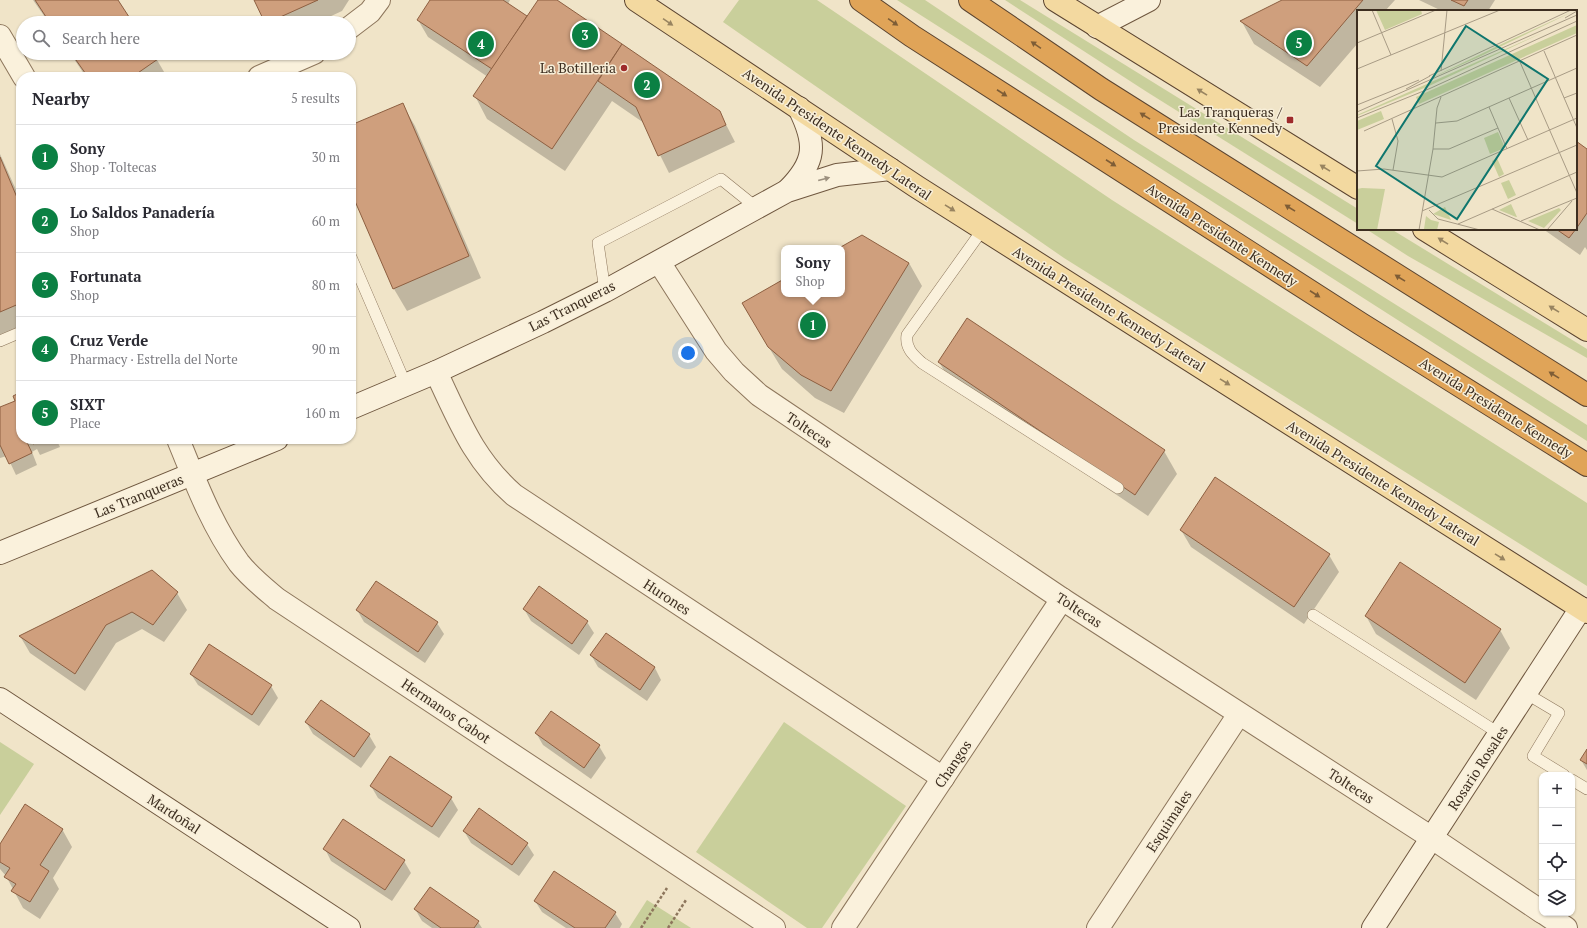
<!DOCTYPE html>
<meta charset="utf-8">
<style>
:root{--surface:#fff;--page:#f7f7f7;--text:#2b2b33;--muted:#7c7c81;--line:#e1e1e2;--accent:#0b8043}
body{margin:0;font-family:"PT Serif",serif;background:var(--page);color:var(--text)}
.controls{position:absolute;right:12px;bottom:12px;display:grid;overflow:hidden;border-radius:8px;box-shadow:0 1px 3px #0004}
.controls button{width:36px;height:36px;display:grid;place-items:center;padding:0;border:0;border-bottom:1px solid var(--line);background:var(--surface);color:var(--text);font:20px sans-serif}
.you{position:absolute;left:688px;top:353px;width:14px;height:14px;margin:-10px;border:3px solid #fff;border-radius:50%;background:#1a73e8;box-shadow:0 0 0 6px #1a73e833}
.badge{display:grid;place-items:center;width:26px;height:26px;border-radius:50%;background:var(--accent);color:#fff;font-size:13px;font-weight:700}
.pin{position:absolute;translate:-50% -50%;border:2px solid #fff;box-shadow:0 1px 4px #0006}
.popup{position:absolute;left:781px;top:245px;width:64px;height:52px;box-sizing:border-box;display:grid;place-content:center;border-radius:8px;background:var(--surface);filter:drop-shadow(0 1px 3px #0005);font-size:13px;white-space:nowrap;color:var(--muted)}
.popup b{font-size:15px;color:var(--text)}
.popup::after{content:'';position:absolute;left:50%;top:100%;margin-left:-8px;border:8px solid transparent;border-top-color:var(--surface)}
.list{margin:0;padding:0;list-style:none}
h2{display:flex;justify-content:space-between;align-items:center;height:52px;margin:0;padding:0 16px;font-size:17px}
h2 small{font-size:13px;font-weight:400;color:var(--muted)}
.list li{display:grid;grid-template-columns:26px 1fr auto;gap:12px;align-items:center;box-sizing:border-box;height:64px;padding:0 16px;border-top:1px solid var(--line)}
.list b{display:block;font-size:15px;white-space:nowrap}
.list p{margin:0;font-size:13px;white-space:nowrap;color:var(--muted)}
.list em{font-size:13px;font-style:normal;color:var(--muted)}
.icon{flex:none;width:22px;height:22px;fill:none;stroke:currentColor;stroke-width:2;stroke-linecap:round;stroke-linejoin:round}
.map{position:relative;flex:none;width:1587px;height:928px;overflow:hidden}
.search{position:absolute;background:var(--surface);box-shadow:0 1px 3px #0004;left:16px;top:16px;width:340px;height:44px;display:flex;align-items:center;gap:10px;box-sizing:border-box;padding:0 14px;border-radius:22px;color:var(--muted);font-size:15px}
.panel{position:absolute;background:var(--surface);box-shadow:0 1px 3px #0004;left:16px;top:72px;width:340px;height:372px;border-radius:16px}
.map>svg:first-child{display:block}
</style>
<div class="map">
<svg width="1587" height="928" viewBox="0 0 1587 928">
<rect width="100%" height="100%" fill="#f0e4c8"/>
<g fill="#c9cf9b">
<path d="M739,0H817L1112,200L1587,503V586L1064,258L723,22Z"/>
<path d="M897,0H925L1134,140L1587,425V441Z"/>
<path d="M1005,0H1020L1358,209V224L1147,92Z"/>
<path d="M1366,229H1391L1587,349V358L1408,256Z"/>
<path d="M784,722L906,806L822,928H807L696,852Z"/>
<path d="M0,742L34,764L0,815Z"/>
<path d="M647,900L691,928H629Z"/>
</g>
<g fill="#0003">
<path d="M33,0H116L132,23H49Z"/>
<path d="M255,0H349L342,11L316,23H266Z"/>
<path d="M431,0H510L508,4L527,18L539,0H556L719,111L735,142L669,173L644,123L612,101L565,171L487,119L475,96L488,77L428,37L418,20Z"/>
<path d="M1284,0H1395L1385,11H1358V43L1320,87L1254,44L1242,22Z"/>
<path d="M1419,0H1495L1488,11H1442Z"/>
<path d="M70,53H153L167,77H86Z"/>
<path d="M402,104L415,126L481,278L407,311L394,289L351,190V126Z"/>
<path d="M1576,142L1587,150V250L1585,247L1580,255L1543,229H1576Z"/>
<path d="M0,154L21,201V331L0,340Z"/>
<path d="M862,236L909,263L922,286L844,413L815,398L782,369L756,326L784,280V294H842L841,248Z"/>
<path d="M939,362L1164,451L1177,474L1148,516L952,384Z"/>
<path d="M21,393V439H56L60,447L40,455L37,449L32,452L37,465L16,475L7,456L0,458V408L16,401Z"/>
<path d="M1181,530L1329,555L1339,572L1304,624L1191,547Z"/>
<path d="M1401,564L1500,630L1510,648L1476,700L1376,634L1366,616Z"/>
<path d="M177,593L187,610L164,642L142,629L116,643L85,691L30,653L20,636Z"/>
<path d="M524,609L587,622L594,633L579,655L531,621Z"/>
<path d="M357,610L437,623L444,634L425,663L364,622Z"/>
<path d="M606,634L655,668L661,680L647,701L598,667L591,655Z"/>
<path d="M191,674L271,686L278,698L259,726L198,685Z"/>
<path d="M306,722L369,735L376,747L361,768L313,734Z"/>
<path d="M536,733L599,746L606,758L591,779L543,745Z"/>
<path d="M1587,751V770L1581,760Z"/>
<path d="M371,786L451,798L458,810L439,838L378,798Z"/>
<path d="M62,829L72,847L53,878L59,889L40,919L23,908L6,876L0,869V846Z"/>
<path d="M464,831L527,844L534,855L519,876L471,843Z"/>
<path d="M325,849L404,861L411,873L392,901L331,861Z"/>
<path d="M535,901L615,913L622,924L620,928H566L542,912Z"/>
<path d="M415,909L478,922L482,928H432L422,921Z"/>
</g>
<g fill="#cf9f7d" stroke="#8d5f41">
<path d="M35,0H118L133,23H50Z"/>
<path d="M254,0H318L267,23H265Z"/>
<path d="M430,0H503L527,16L492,69L417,20Z"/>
<path d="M538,0H557L622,44L552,149L473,96Z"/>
<path d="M1282,0H1363L1307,66L1240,21Z"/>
<path d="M1451,0H1468L1464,6Z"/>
<path d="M622,44L720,111L726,125L658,156L636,107L598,81Z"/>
<path d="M71,53H154L158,59L132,77H88Z"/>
<path d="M403,103L469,256L393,289L351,192V125Z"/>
<path d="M1576,141L1587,149V213L1576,229Z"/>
<path d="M0,157L21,207V303L0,312Z"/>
<path d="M1556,229H1576L1569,238Z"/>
<path d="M862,235L909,263L831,391L801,375L768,347L742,303L784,279V294H842V248H839Z"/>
<path d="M967,318L1165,450L1135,495L938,362Z"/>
<path d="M21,392V439H27L26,440L32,453L9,464L0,445V407L15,401L13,396Z"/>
<path d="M30,439H44L33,444Z"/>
<path d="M1215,477L1330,554L1294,607L1180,530Z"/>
<path d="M1400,562L1501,629L1465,683L1365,616Z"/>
<path d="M152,570L178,592L153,625L132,612L106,625L75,674L19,636Z"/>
<path d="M376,581L438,622L418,652L356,610Z"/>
<path d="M539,586L588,621L572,644L523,609Z"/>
<path d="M606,633L655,667L640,690L590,655Z"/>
<path d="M209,644L272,685L252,715L190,674Z"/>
<path d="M321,700L370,734L354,757L305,722Z"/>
<path d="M551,711L600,745L584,768L535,733Z"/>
<path d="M1587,749V764L1580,760Z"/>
<path d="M390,756L452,797L432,827L370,786Z"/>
<path d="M25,804L63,829L40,865L49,871L30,902L11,891L16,884L4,877L10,868L0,862V844Z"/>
<path d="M479,808L528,843L512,865L463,831Z"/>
<path d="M343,819L405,860L385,890L323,849Z"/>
<path d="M554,871L616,912L605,928H575L534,901Z"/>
<path d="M430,887L479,921L474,928H441L414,909Z"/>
</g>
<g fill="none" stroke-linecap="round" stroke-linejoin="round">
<g stroke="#8d765c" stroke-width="12">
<g id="lane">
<path d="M983,229L907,335C905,348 913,355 922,363L1118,488"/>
<path d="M351,257L406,385"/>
<path d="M605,291L598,243L721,179L757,208"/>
<path d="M0,341L21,332"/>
<path d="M1313,615L1500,734"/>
<path d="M1527,694L1559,713L1533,756L1564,775"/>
<path d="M1572,780L1587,789"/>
</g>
</g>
<g stroke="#8d765c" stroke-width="24">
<g id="street">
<path d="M349,28L370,12L379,0"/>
<path d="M0,36L24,77"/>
<path d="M259,77L314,53"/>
<path d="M659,262L716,351L734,372L759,395L1062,599L1432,838L1542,912"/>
<path d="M436,372C459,420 473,459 514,495L943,778"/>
<path d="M178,439C195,481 212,526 239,563C250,577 264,588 277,599L774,928"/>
<path d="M1544,913L1566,928"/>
<path d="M843,928L1062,599"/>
<path d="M1098,928L1239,714"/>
</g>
</g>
<g stroke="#6f573f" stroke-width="24">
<g id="secondary">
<path d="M1097,27L1149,0"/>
<path d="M788,190C816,162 817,144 799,108"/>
<path d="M351,408L436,372L543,322L605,291L787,191L837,175L890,169"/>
<path d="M0,553L277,439"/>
<path d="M0,699L349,928"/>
<path d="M1373,928L1581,608"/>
</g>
</g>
<g stroke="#5b4430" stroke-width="24">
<g id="primary">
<path d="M636,0L917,187L1587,612"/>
<path d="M1055,0L1358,188"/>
<path d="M1424,229L1587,330"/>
</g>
</g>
<g stroke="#5b4430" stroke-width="24">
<g id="highway">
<path d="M861,0L912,36L1361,324L1587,465"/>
<path d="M970,0L1101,89L1587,395"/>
</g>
</g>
<g stroke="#8d765c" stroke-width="2.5" stroke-dasharray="3 2" stroke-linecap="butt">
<path d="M641,928L667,888"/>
<path d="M668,928L686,900"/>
</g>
<use href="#lane" stroke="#faf1dc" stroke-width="11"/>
<use href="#street" stroke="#faf1dc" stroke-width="22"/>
<use href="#secondary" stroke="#faf1dc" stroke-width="22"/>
<use href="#primary" stroke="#f3d9a0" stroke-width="22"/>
<use href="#highway" stroke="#e0a458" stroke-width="22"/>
</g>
<defs><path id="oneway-solid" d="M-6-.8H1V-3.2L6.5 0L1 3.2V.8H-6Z"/></defs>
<g fill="#988460">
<use href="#oneway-solid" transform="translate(668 22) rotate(34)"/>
<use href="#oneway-solid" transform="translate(1202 92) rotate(-148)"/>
<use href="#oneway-solid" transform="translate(1325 168) rotate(-148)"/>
<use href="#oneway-solid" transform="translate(950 208) rotate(32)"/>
<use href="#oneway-solid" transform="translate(1443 241) rotate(-148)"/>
<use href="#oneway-solid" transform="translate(1554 309) rotate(-148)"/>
<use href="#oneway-solid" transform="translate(1225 382) rotate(32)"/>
<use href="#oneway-solid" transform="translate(1500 557) rotate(32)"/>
</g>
<g fill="#7e5d36">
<use href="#oneway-solid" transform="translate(893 22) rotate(35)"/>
<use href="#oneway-solid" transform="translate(1036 45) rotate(-146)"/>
<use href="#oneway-solid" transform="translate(1002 93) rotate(33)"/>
<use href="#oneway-solid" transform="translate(1145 116) rotate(-148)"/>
<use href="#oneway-solid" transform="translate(1111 163) rotate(33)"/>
<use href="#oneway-solid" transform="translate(1290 208) rotate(-148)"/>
<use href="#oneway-solid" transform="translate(1400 278) rotate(-148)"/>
<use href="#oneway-solid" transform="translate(1315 294) rotate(33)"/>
<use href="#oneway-solid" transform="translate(1554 375) rotate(-148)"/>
</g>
<use fill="#9c907e" href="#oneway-solid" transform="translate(824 179) rotate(-15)"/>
<g fill="#9e2a2b" stroke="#f7eed8" stroke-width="1.5">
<circle cx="624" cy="68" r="4"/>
<rect x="1286" y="116" width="8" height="8" rx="2"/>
</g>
<g text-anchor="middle" stroke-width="3" stroke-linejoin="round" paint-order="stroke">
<g font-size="14" fill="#3d2e20" stroke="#f7eed8" text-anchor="end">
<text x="616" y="73">La Botilleria</text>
<text x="1282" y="117">Las Tranqueras /<tspan x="1282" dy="16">Presidente Kennedy</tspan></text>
</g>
<g font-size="14" fill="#3d2e20" stroke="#f7eed8">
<text transform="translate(837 134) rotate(34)" y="5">Avenida Presidente Kennedy Lateral</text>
<text transform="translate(1222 235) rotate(33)" y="5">Avenida Presidente Kennedy</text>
<text transform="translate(572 306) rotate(-27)" y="5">Las Tranqueras</text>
<text transform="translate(1109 309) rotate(32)" y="5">Avenida Presidente Kennedy Lateral</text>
<text transform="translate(1496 408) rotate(32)" y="5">Avenida Presidente Kennedy</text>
<text transform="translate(809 430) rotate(34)" y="5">Toltecas</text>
<text transform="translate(1383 483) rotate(32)" y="5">Avenida Presidente Kennedy Lateral</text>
<text transform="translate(139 496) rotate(-22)" y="5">Las Tranqueras</text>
<text transform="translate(667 597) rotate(33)" y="5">Hurones</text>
<text transform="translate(1079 610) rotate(33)" y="5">Toltecas</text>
<text transform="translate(446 711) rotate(34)" y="5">Hermanos Cabot</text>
<text transform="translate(953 764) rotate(-56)" y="5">Changos</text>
<text transform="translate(1478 768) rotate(-57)" y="5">Rosario Rosales</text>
<text transform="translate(1351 786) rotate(33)" y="5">Toltecas</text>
<text transform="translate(174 814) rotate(33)" y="5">Mardoñal</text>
<text transform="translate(1169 821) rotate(-57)" y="5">Esquimales</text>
</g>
</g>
<g transform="translate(1357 10)">
<rect width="220" height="220" fill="#f0e4c8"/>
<path d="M19,0H64L65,4L28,20ZM217,1L122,47L72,69L151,31ZM220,15V23L62,94L59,87ZM187,22L72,76L0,106V105ZM24,101L27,109L0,120V111ZM141,122L148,138L133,144L127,128ZM140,148L147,164L142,167L135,151ZM152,170L159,185L151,189L144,173ZM5,178L28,179L20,220H0V179ZM154,194L160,207H159L142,200ZM88,197L94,210L76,204ZM202,198L204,200L187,218L171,211ZM69,206L74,210L82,212L80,220L67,219Z" fill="#c9cf9b"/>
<path fill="none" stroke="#a89b85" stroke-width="1" d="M15,0L34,45M208,8L220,1M0,33L79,0M187,41L220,118M163,52L220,183M0,59L143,0M84,61L90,0M72,66L214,0M49,79L73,66M152,88L171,130M207,88L220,83M0,95L62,70M132,97L150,139M0,102L220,5M0,108L74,78L220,11M35,109L41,131L36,160M79,113L100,111L220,58M7,121L220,25M76,139H92L141,118M0,161L27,159L85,167L220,108M135,199L183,220M72,200L81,209L123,220M65,201L220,135M164,211L220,188M101,214L220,162M62,220L76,139L80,98L84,87M190,220L215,191"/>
<path fill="#0f766e" fill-opacity="0.15" stroke="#0f766e" stroke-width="2" d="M109,16L191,69L100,209L19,156Z"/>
<rect width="220" height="220" fill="none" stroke="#3d2e20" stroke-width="2"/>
</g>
</svg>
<div class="controls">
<button>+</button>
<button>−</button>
<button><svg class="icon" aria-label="locate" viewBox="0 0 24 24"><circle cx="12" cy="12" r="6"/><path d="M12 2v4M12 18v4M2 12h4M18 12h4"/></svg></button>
<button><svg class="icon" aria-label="layers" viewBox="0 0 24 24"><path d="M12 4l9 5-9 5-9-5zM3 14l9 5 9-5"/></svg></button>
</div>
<div class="you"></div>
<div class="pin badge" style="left:813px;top:325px">1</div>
<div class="popup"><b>Sony</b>Shop</div>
<div class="pin badge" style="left:647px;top:85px">2</div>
<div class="pin badge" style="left:585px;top:35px">3</div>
<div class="pin badge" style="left:481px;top:44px">4</div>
<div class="pin badge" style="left:1299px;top:43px">5</div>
<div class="search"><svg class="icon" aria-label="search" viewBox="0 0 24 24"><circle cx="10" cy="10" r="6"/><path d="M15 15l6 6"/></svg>Search here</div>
<section class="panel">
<h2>Nearby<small>5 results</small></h2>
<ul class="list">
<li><span class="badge">1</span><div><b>Sony</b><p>Shop · Toltecas</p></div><em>30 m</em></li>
<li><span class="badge">2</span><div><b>Lo Saldos Panadería</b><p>Shop</p></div><em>60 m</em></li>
<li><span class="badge">3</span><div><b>Fortunata</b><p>Shop</p></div><em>80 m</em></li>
<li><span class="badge">4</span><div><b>Cruz Verde</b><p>Pharmacy · Estrella del Norte</p></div><em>90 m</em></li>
<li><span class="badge">5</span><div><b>SIXT</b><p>Place</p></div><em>160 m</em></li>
</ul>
</section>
</div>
